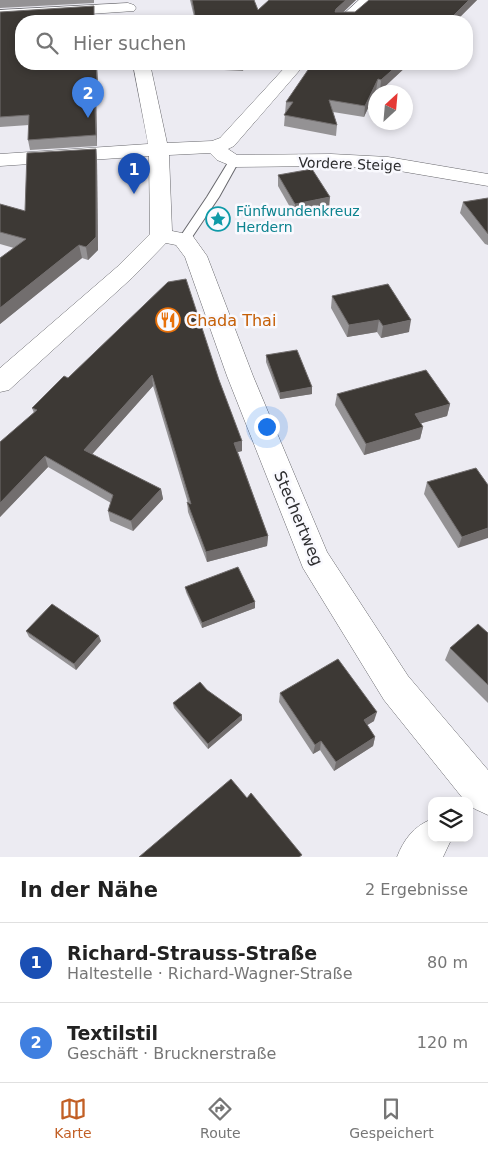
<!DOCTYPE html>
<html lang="de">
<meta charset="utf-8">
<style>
:root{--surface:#fff;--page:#f6f6f6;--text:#222;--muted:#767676;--line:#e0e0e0;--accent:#c25f25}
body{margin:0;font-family:"DejaVu Sans",sans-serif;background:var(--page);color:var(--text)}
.controls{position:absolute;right:15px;bottom:15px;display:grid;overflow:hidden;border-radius:10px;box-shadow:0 2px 8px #0003}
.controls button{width:45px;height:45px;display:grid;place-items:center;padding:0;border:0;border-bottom:1px solid var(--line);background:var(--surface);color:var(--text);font:25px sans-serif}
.compass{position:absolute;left:368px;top:85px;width:45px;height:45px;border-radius:50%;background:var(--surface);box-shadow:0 2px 8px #0003;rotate:26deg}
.you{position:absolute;left:266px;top:426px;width:18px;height:18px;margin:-12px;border:4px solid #fff;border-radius:50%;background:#1a73e8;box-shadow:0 0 0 8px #1a73e833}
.badge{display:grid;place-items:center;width:32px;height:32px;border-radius:50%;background:var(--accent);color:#fff;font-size:16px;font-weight:700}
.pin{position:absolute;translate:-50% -41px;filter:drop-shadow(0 1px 2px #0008)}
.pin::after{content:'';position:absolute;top:26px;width:18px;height:15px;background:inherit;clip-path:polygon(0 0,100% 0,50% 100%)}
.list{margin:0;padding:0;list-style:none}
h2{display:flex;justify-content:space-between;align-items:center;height:65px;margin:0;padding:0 20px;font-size:21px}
h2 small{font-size:16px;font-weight:400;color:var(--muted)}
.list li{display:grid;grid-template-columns:32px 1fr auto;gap:15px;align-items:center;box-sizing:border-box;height:80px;padding:0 20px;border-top:1px solid var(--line)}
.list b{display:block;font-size:19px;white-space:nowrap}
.list p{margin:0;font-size:16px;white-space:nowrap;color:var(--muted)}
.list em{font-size:16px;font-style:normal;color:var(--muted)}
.icon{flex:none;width:28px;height:28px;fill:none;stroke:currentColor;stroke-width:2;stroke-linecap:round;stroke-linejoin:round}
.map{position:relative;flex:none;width:488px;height:857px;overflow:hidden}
.search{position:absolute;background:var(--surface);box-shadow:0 2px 8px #0003;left:15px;right:15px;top:15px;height:55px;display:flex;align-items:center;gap:12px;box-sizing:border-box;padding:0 18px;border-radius:20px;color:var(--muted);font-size:19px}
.sheet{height:225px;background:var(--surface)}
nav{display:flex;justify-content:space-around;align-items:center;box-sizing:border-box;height:70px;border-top:1px solid var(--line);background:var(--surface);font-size:14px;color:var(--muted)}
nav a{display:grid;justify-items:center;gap:2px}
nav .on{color:var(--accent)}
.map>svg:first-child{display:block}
</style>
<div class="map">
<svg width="488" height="857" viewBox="0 0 488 857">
<rect width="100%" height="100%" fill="#ecebf2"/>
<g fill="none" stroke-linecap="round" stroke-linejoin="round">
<g stroke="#68686d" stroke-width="2">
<path id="service" d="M234,158L239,161L219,197L188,243H180L178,240L207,197L229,161Z"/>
</g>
<g stroke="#68686d" stroke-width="1">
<g id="minor">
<path d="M359,0H376L353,21H336Z"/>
<path d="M128,3L134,5L136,8L134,11L0,20V10Z"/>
<path d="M133,64H150L167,143L212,141L220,138L288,64H305L234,146L228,149L237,155L331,154L388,157L488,174V186L388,169L331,166L234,167L217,160L210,153L169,155L172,231L192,235L207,256L253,376L327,552L408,676L488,770V815L475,809L469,805V801H465L384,700L303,568L227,376L185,257L176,245L166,243L133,277L9,390L0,392V368L117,267L150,234L149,156L0,166V154L148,144Z"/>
<path d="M432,819V838H452L443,857H397C404,839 414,826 432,819Z"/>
</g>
</g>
<use href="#service" fill="#fff" fill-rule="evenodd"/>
<use href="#minor" fill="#fff" fill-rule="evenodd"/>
</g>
<g fill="#949294">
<path d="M0,0H94V3L0,8Z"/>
<path d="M190,0H254L258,10L269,0H356L343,12H355L369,0H477L456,21H195Z"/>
<path d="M0,12L95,16V21H21L97,64L98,90L96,91L97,146L30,150L28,140L29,125L0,127Z"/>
<path d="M205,64H245L243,71L205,69Z"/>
<path d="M312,64H409L380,91L376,90L364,117L333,112L337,125L336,136L284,126L286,102Z"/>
<path d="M96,149L97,161L98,250L88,260L82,258L0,324V258L14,248L0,244V204L25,211Z"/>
<path d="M278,175L329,209L295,216L278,186Z"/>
<path d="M488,198V245L485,244L460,213L463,202Z"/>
<path d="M168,282L219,380L242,441V451L238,452L268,536L267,546L207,562L188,512L187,502L188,503L153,386L92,454L161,489L163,499L133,531L110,521L108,511L111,503L48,467L0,517V442L34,413L32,408L68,378Z"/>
<path d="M332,296L409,332L381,338L377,332L347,337L331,308Z"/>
<path d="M266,355L312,387V394L280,399L266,362Z"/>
<path d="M337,394L450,404L447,416L421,423L423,427L420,439L364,455L335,405Z"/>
<path d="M427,482L488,485L458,548L424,494Z"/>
<path d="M185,587L255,608L202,628L186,592Z"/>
<path d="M26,631L101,641L76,670L29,637Z"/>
<path d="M488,633V703L445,660L450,648Z"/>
<path d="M207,690L242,720L208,749L174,708L173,703Z"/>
<path d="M280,693L374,721L367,725L375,737L373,746L334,771L320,750L313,754L279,702Z"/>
</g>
<g fill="#726e6e">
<path d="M346,0H356L335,20L336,9Z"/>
<path d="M469,0H477L456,21H448Z"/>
<path d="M96,64H97L98,90L97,80Z"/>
<path d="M399,64H409L380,91L381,80Z"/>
<path d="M378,79L376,90L364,117L365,106Z"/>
<path d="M94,81L96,91L97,146L96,135Z"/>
<path d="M96,149L97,161L98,250L88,260L86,247Z"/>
<path d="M330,197L329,209L295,216V204Z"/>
<path d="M79,245L82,258L0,324V308Z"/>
<path d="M379,320L377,332L347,337L349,325Z"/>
<path d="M411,320L409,332L381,338L383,326Z"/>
<path d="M152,375L153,386L87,460L84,450Z"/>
<path d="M312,387V394L280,399V393Z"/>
<path d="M450,404L447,416L412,426L415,414Z"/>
<path d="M423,427L420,439L364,455L366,444Z"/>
<path d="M242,441V451L234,453V443Z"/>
<path d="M45,456L48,467L0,517V503Z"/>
<path d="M161,489L163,499L133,531L131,521Z"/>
<path d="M488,528V538L458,548L462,537Z"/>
<path d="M268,536L267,546L207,562L206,552Z"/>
<path d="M255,602V608L202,628V623Z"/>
<path d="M99,636L101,641L76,670L74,664Z"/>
<path d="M377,712L374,721L361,729L364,720Z"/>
<path d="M242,715V720L208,749V744Z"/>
<path d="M375,737L373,746L334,771L336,762Z"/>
<path d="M321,741L320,750L313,754L315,745Z"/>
</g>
<g fill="#3d3935" stroke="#726e6e">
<path d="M192,0H254L258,10L269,0H346L336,9L335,12H355L369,0H469L448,21H196Z"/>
<path d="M94,6V21H21V64H96L97,80L94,81L96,135L28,140L29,115L0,117V12Z"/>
<path d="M312,64H399L381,80L378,79L365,106L329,100L337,125L284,115L293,102H286Z"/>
<path d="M96,149V237L86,247L79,245L0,308V258L26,239L0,232V204L25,211L27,153Z"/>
<path d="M312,169L330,197L295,204L278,175Z"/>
<path d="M488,198V234L463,202Z"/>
<path d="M186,279L219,380L242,441L234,443L268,536L206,552L187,502L191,504L152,375L84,450L161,489L131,521L108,511L113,495L45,456L0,503V442L37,410L32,408L64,376L68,378L168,282Z"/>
<path d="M388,284L411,320L383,326L379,320L349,325L332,296Z"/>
<path d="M297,350L312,387L280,393L266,355Z"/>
<path d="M426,370L450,404L415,414L423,427L366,444L337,394Z"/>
<path d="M476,468L488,485V528L462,537L427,482Z"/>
<path d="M238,567L255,602L202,623L185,587Z"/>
<path d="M52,604L99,636L74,664L26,631Z"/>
<path d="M478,624L488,633V685L450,648Z"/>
<path d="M338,659L377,712L364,720L375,737L336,762L321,741L315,745L280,693Z"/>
<path d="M200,682L207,690L242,715L208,744L173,703Z"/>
<path d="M231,779L247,798L251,793L302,855L299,857H139Z"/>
</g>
<defs>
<g id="sight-ring" transform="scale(1.25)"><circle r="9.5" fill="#f9f9fe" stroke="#0f9aa8" stroke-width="1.5"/><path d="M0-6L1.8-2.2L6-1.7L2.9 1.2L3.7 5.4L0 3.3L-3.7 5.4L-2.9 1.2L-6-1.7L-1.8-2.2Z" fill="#0f9aa8"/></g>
<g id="restaurant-ring" transform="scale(1.25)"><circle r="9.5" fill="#f9f9fe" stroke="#e8710a" stroke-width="1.5"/><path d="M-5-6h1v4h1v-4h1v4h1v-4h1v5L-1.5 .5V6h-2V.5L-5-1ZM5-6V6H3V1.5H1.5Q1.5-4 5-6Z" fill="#e8710a"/></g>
</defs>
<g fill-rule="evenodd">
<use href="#sight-ring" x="218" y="219"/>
<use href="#restaurant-ring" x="168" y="320"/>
</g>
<g text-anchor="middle" stroke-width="5" stroke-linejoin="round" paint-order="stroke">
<g font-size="14" fill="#2d2d2f" stroke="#f9f9fe">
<text transform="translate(350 164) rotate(2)" y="5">Vordere Steige</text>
</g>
<g font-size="14" fill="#0d838f" stroke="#f9f9fe" text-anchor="start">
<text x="236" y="216">Fünfwundenkreuz<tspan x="236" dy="16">Herdern</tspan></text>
</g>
<g font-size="16" fill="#c56008" stroke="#f9f9fe" text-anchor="start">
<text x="186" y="326">Chada Thai</text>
</g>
<g font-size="16" fill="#2d2d2f" stroke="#f9f9fe">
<text transform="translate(299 518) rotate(67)" y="6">Stechertweg</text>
</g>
</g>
</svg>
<div class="controls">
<button><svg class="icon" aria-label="layers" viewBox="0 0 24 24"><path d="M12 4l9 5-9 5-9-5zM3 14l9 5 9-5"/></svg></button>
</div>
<svg class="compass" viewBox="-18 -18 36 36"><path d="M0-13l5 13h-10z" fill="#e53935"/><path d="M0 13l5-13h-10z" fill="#767676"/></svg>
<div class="you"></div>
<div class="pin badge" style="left:134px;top:194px;background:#1a4fb4">1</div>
<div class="pin badge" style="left:88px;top:118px;background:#3f7fe0">2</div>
<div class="search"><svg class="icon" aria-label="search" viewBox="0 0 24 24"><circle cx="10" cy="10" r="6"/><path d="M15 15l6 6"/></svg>Hier suchen</div>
</div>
<section class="sheet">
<h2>In der Nähe<small>2 Ergebnisse</small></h2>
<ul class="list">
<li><span class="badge" style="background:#1a4fb4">1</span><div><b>Richard-Strauss-Straße</b><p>Haltestelle · Richard-Wagner-Straße</p></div><em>80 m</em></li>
<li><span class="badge" style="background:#3f7fe0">2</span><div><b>Textilstil</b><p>Geschäft · Brucknerstraße</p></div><em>120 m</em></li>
</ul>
</section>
<nav>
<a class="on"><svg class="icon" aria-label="map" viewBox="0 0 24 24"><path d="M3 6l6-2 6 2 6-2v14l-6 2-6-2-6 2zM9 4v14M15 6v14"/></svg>Karte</a>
<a><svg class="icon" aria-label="directions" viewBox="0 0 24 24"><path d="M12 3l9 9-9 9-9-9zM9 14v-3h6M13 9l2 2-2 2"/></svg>Route</a>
<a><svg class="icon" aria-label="saved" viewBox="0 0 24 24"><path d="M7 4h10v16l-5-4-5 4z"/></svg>Gespeichert</a>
</nav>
